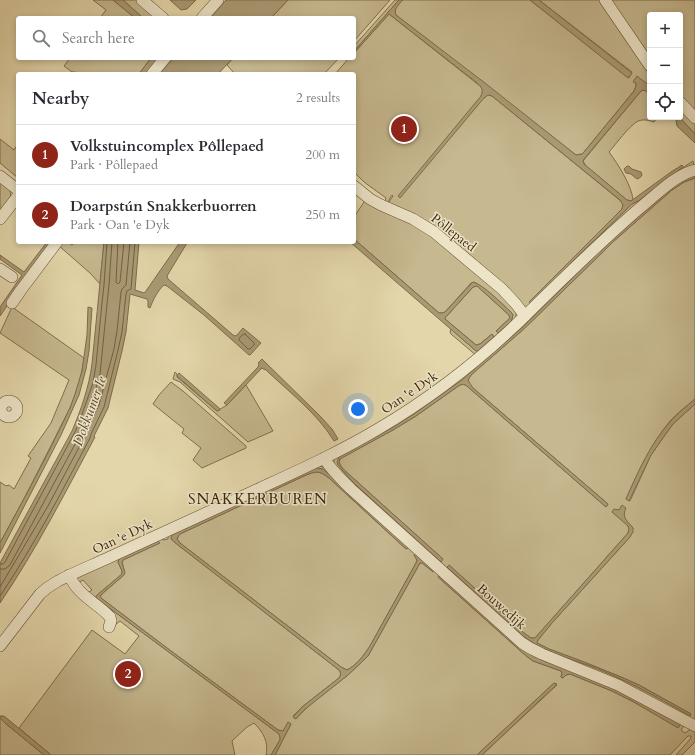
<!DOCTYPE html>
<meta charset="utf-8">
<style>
:root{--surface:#fff;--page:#f2f2f3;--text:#2b2b33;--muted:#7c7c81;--line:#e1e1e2;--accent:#8f2418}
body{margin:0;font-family:Cardo,serif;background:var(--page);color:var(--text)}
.controls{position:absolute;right:12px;top:12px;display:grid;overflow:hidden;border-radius:4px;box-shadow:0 2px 6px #0003}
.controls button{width:36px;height:36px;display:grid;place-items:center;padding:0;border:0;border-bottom:1px solid var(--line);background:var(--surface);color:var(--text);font:20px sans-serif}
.you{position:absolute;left:358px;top:409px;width:14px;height:14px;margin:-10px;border:3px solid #fff;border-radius:50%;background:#1a73e8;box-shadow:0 0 0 6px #1a73e833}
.badge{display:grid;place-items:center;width:26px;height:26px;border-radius:50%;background:var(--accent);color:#fff;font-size:13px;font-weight:700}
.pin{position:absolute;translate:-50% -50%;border:2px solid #fff;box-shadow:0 1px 4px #0006}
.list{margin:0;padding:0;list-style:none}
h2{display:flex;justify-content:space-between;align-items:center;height:52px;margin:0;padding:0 16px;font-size:17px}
h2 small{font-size:13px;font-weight:400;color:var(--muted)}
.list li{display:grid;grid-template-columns:26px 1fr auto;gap:12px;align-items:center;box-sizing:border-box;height:60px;padding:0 16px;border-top:1px solid var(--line)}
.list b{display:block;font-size:15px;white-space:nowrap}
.list p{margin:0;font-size:13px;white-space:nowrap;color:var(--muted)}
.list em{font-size:13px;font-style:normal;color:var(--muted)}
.icon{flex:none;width:22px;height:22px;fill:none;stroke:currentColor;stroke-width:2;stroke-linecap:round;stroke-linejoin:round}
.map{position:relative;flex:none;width:695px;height:755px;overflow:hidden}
.search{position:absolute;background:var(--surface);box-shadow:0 2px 6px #0003;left:16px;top:16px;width:340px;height:44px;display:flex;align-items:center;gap:10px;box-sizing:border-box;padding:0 14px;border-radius:4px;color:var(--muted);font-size:15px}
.panel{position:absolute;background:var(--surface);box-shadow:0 2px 6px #0003;left:16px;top:72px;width:340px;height:172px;border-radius:4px}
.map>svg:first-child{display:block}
</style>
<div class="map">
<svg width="695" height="755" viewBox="0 0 695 755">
<rect width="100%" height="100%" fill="#e3d6aa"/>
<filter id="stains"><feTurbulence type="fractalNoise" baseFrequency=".005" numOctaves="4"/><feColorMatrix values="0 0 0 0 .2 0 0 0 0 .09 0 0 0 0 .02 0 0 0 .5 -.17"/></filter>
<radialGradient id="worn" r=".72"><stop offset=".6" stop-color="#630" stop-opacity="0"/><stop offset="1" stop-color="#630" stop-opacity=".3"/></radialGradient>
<g fill="#c6b88f" stroke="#806e4c" fill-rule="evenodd">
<path d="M93,0H113L135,18H100L106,10Z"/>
<path d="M123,0H136L158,18H143Z"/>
<path d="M288,0H390L354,41V18H271Z"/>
<path d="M395,0H399L354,51V46Z"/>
<path d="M403,0H530L629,78L632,72L539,0H601L650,72V86L637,77L636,83V86L634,91L584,152L582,154L576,155L396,15C393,9 399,4 403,0Z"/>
<path d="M610,0H695V113L680,96V15H650V60Z"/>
<path d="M389,14L480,86C483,89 483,92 481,96L484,98L488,95L492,96L622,202L623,205L622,209L575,259L632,204L640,200L672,175L693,161L694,166L529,309L525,308L504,288L387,205L393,196L392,195L386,205L384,204L386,198L364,182L354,172V74H335L349,58H354V53Z"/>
<path d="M70,58H151L139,74H78L75,72H72L64,66Z"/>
<path d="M233,58H339L324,74H235L227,65Z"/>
<path d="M643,90L646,91L650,95V117H658L654,122C648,120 644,119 638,121C630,125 615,145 609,152C618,164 632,186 633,200L631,201L627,200L586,166L583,161L641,91Z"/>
<path d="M680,107L695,123V134L679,117H680Z"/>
<path d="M0,139L14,150L18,144V178L0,163Z"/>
<path d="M689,176L612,239L523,327L462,380L414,414L338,459L342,470L355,484L441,561L443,559L343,469C340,465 337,461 342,457L393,430L416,416L457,387C461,384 464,383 468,387L606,507L608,504L473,388L470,385L468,380L471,375L525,328L614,241L672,190L684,182L695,178V399C687,406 677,413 670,421C651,444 638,472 626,499L630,501L651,455L665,435L673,424L695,404V722L532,645L339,473C336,467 333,464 334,458L422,405L613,235ZM622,506L624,511V518L633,528L630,537L552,623L538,640L537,643L549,649L584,662L621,677L639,685L691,714L690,715C662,700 634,684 605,672C583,662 559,657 539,646C533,643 528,639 523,636L447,567L449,565L524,633L531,638H535L628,533L629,529L628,526L615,510H619Z"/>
<path d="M0,179C16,194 12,197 0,213Z"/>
<path d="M366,199L412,221L500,291L516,312V319L477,356L451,334L450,332L451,329L476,351L494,337L492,334L480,344L476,345L445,319V318L473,287L477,286L509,315L510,318L496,331L498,333L511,321L513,315C508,308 481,285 474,282L471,283L445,312L442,313H439L354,239V217Z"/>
<path d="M60,242H68L72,245L74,242H104L100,284L90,273L58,245Z"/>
<path d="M12,307L84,358C82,375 77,391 70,408L26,495L0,543V482L6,486L9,485L14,489L31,458L28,456L51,423L69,380L0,333Z"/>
<path d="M175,372L177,374V377L217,411L227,405L246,385L273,431L248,442L180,382L173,379Z"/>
<path d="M171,382L183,391L246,446V448L202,468L193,460L201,448L182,433L184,429L153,404L159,395Z"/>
<path d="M314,466H321L328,470L522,646L541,657L617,688L680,720L684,723V726L681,730L685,733L692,728L695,730V742L682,755H676L691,738V736H688L670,755H482L557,685L554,683L477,755H275L291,724L288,723L284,731L278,730L167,648L101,598L100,597L103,593L124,575C126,570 121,565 123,560L159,543L158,541L119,559L118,562L122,571V574L96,596V598L279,734L280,737V740L271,755H266C269,742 263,732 254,723L247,727L232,741L235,755H51L19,728L92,630L125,654L139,636L120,621L115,625V619L112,615L86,594L92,590L83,580L78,583L76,579L78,575L160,538L163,540L168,539V535L170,533ZM317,468L323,469L331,476L409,547L406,549L329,478C319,470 316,471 304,476L180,534L179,535L177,539L180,543L341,667L347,670C357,665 364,655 370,646L416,563L417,560L414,555L417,554L434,570L433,571L422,563H420L368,656L348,675L312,703L295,719L293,716L302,707L339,678C341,675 341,673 339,670L178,545L172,540L171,538L172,535L176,533L303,473ZM440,575L516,644L535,657L567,669L614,689L680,724L679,727L632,701L612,691L570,674L566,675L563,678L561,677L562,673L561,671L533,661L525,655L438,577Z"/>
<path d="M0,718L5,723L44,755H0Z"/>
</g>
<g fill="#aa9a74" stroke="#7e6b4a">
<path d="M113,0H123L143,18H135Z"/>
<path d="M170,0H196L187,9L181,10Z"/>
<path d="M226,0H288L271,18H210Z"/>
<path d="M399,0H403C399,4 393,9 396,15L485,83L576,155L582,154L584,152L634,91L636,86V83L633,82L637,76L650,86V95L646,91L643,90L641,91L584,159L583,161L584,164L627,200L631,201L671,172L682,165L683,167L640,200L632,204L575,259L531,303L529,302L622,209L623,205L620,200L492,96L488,95L484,98L400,198L398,196L481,96C484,89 481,86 476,82L389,14L354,53V51Z"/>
<path d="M530,0H539L632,73L628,78Z"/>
<path d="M151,58H159L147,74H139Z"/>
<path d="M174,58H233L218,74H159Z"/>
<path d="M673,117H679L695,134V143L677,126L676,120Z"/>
<path d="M628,166H629L632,169L641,172L642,175C641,177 640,178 637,179L631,174L626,173L624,169L626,167Z"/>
<path d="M695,175V178L684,182L672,190L614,241L525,328L471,375L468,380L469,382L473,388L608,504L606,507L468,387C464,383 461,384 457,387L416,416L393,430L340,459L339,463L343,469L443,559L441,562L355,484L342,470L338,465L337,462L339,457L347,452L392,428L414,414L462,380L523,327L612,239L671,189L683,180Z"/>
<path d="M354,239L439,313H442L445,312L472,283L473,282C484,285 502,304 511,312L513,315L511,322L498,333L496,331L510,318L509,315L477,286L473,287L445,318V319L476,345L480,344L492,334L494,337L478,351H476L350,242H354Z"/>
<path d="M47,242H51L0,316V307L22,275L0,259V255L24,272Z"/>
<path d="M104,242H139L135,290L144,293L146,291L180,242L187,243L167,276L168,279L233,335L235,336L237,335L243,328L261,343L250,355H249L204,315L167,286L164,285C158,290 153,300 150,308L148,307V301L147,299L130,294L126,332L122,351L108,408L94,436L95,437C65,493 36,550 0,603V563L72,431C81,410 89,387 92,364Z"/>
<path d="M88,307L92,308L89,351L86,369L79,395L61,435L0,553V543L26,495L49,451L70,408L75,394L82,371L87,335Z"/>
<path d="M262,359L319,415L332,429L338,439L334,441C317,413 289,392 266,370L261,368L260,370L227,405L224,403L258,367L259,364L258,363Z"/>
<path d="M179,373L219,408L220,410L217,411L177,376Z"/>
<path d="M695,399V404L673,424L665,435L651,455L629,501L626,499C638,472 650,444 670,422C677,413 687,406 695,399Z"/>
<path d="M317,468L323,469L331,476L410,547L406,549L329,478C319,470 316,471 304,476L180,534L179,535L177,539L180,543L341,667L347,670C357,665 364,655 370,646L416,563L417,560L414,555L417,554L434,569L433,572L422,563H420L368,656L348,675L304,710L296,719L293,717L302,707L339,678C341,675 341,673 339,670L178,545L172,540L171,538L172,535L176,533L312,470Z"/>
<path d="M622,505L626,508C621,517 628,522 633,528V532L630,537L552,623L538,640L537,643L549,649L584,662L621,677L639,685L691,714L690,716C662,700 634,684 605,672C583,662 559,657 539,646C533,643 528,639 523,636L447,567L449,565L524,633L531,638H535L628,533L629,529L628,526L612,512L614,509L619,510Z"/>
<path d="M158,541L160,543L123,560L122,563L125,573L124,575L103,593L100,596L101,598L167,648L278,730L283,731L288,722L291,724L275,755H271L280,740V737L279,734L96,598V596L122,574V571L118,562L119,559Z"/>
<path d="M440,574L527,652L535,657L614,689L681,724L678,728L632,701L612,691L570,674L566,675L563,678L561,677L562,673L561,671L533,661L525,655L438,577Z"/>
<path d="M554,683L557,684L482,755H477Z"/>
<path d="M0,716H4L51,755H44L5,723L0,718Z"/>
</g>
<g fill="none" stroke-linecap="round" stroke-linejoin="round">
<g stroke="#72603f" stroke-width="1">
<path d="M118,242L116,282L118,284L120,282L124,242"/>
<path d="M245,334L254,343V345L250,349H248L239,340C239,338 242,334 245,334Z"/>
<path d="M0,564H3L5,562L75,432L80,420L93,383L96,365L102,303L104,285L107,242"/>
<path d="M0,569H5L10,565L80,435L91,406L100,374L107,304L109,285L112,242"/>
<path d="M0,587L48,506L85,436L86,432L99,405L114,349L117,331L121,292L122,289L126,285L130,242"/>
<path d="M0,596C34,546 62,491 90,438L91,434L104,407L118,350L122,332L126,294L127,291L131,289L135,242"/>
</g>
<g stroke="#655132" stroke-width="12">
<g id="minor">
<path d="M142,0L163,18"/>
<path d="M605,0L650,66"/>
<path d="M202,18L218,0"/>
<path d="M152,74L165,58"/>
<path d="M680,102L695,118"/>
<path d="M0,176L18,190"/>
<path d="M354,186L370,199L381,205L413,219L434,232L502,289L516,304L525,316"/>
<path d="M0,219L18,196"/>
<path d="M0,269L12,277"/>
<path d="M12,303L21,290L57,242"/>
<circle cx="9" cy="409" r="8"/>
<path d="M324,458C331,470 341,479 351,489L522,643L530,648L542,654L618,685L695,726"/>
<path d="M69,575C78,596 96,602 110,617L111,621L109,627"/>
<path d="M0,646L40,594L47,588L58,581C75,572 93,565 110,557C158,535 206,513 254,491C295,472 338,453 378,429C434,396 486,355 532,309C570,272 607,235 647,202C661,190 678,174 695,170"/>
</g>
</g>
<use href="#minor" stroke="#ede4c8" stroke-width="11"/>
</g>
<g text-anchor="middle" stroke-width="3" stroke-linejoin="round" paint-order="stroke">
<g font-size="13" fill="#3b250a" stroke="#ede4c8">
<text transform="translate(454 232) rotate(38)" y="5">Pôllepaed</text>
<text transform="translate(409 392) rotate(-34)" y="5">Oan 'e Dyk</text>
<text transform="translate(122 536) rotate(-25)" y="5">Oan 'e Dyk</text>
<text transform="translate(502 606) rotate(42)" y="5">Bouwedijk</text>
</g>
<g font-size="14" font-style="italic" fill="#5c482a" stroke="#ede4c8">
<text transform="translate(89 411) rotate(-70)" y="5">Dokkumer Ie</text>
</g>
<g font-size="15" letter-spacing="1" fill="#3b250a" stroke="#ede4c8">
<text x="258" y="504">SNAKKERBUREN</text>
</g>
</g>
<rect width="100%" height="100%" filter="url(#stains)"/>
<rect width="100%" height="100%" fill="url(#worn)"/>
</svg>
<div class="controls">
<button>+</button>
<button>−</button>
<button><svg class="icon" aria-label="locate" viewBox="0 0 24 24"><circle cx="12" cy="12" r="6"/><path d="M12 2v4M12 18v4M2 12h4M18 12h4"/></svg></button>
</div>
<div class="you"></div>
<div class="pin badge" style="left:404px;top:129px">1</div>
<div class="pin badge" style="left:128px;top:674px">2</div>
<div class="search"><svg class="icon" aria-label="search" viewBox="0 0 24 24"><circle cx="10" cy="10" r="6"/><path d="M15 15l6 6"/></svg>Search here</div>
<section class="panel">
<h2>Nearby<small>2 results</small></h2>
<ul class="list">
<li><span class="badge">1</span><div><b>Volkstuincomplex Pôllepaed</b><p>Park · Pôllepaed</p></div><em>200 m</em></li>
<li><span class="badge">2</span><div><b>Doarpstún Snakkerbuorren</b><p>Park · Oan 'e Dyk</p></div><em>250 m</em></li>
</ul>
</section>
</div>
